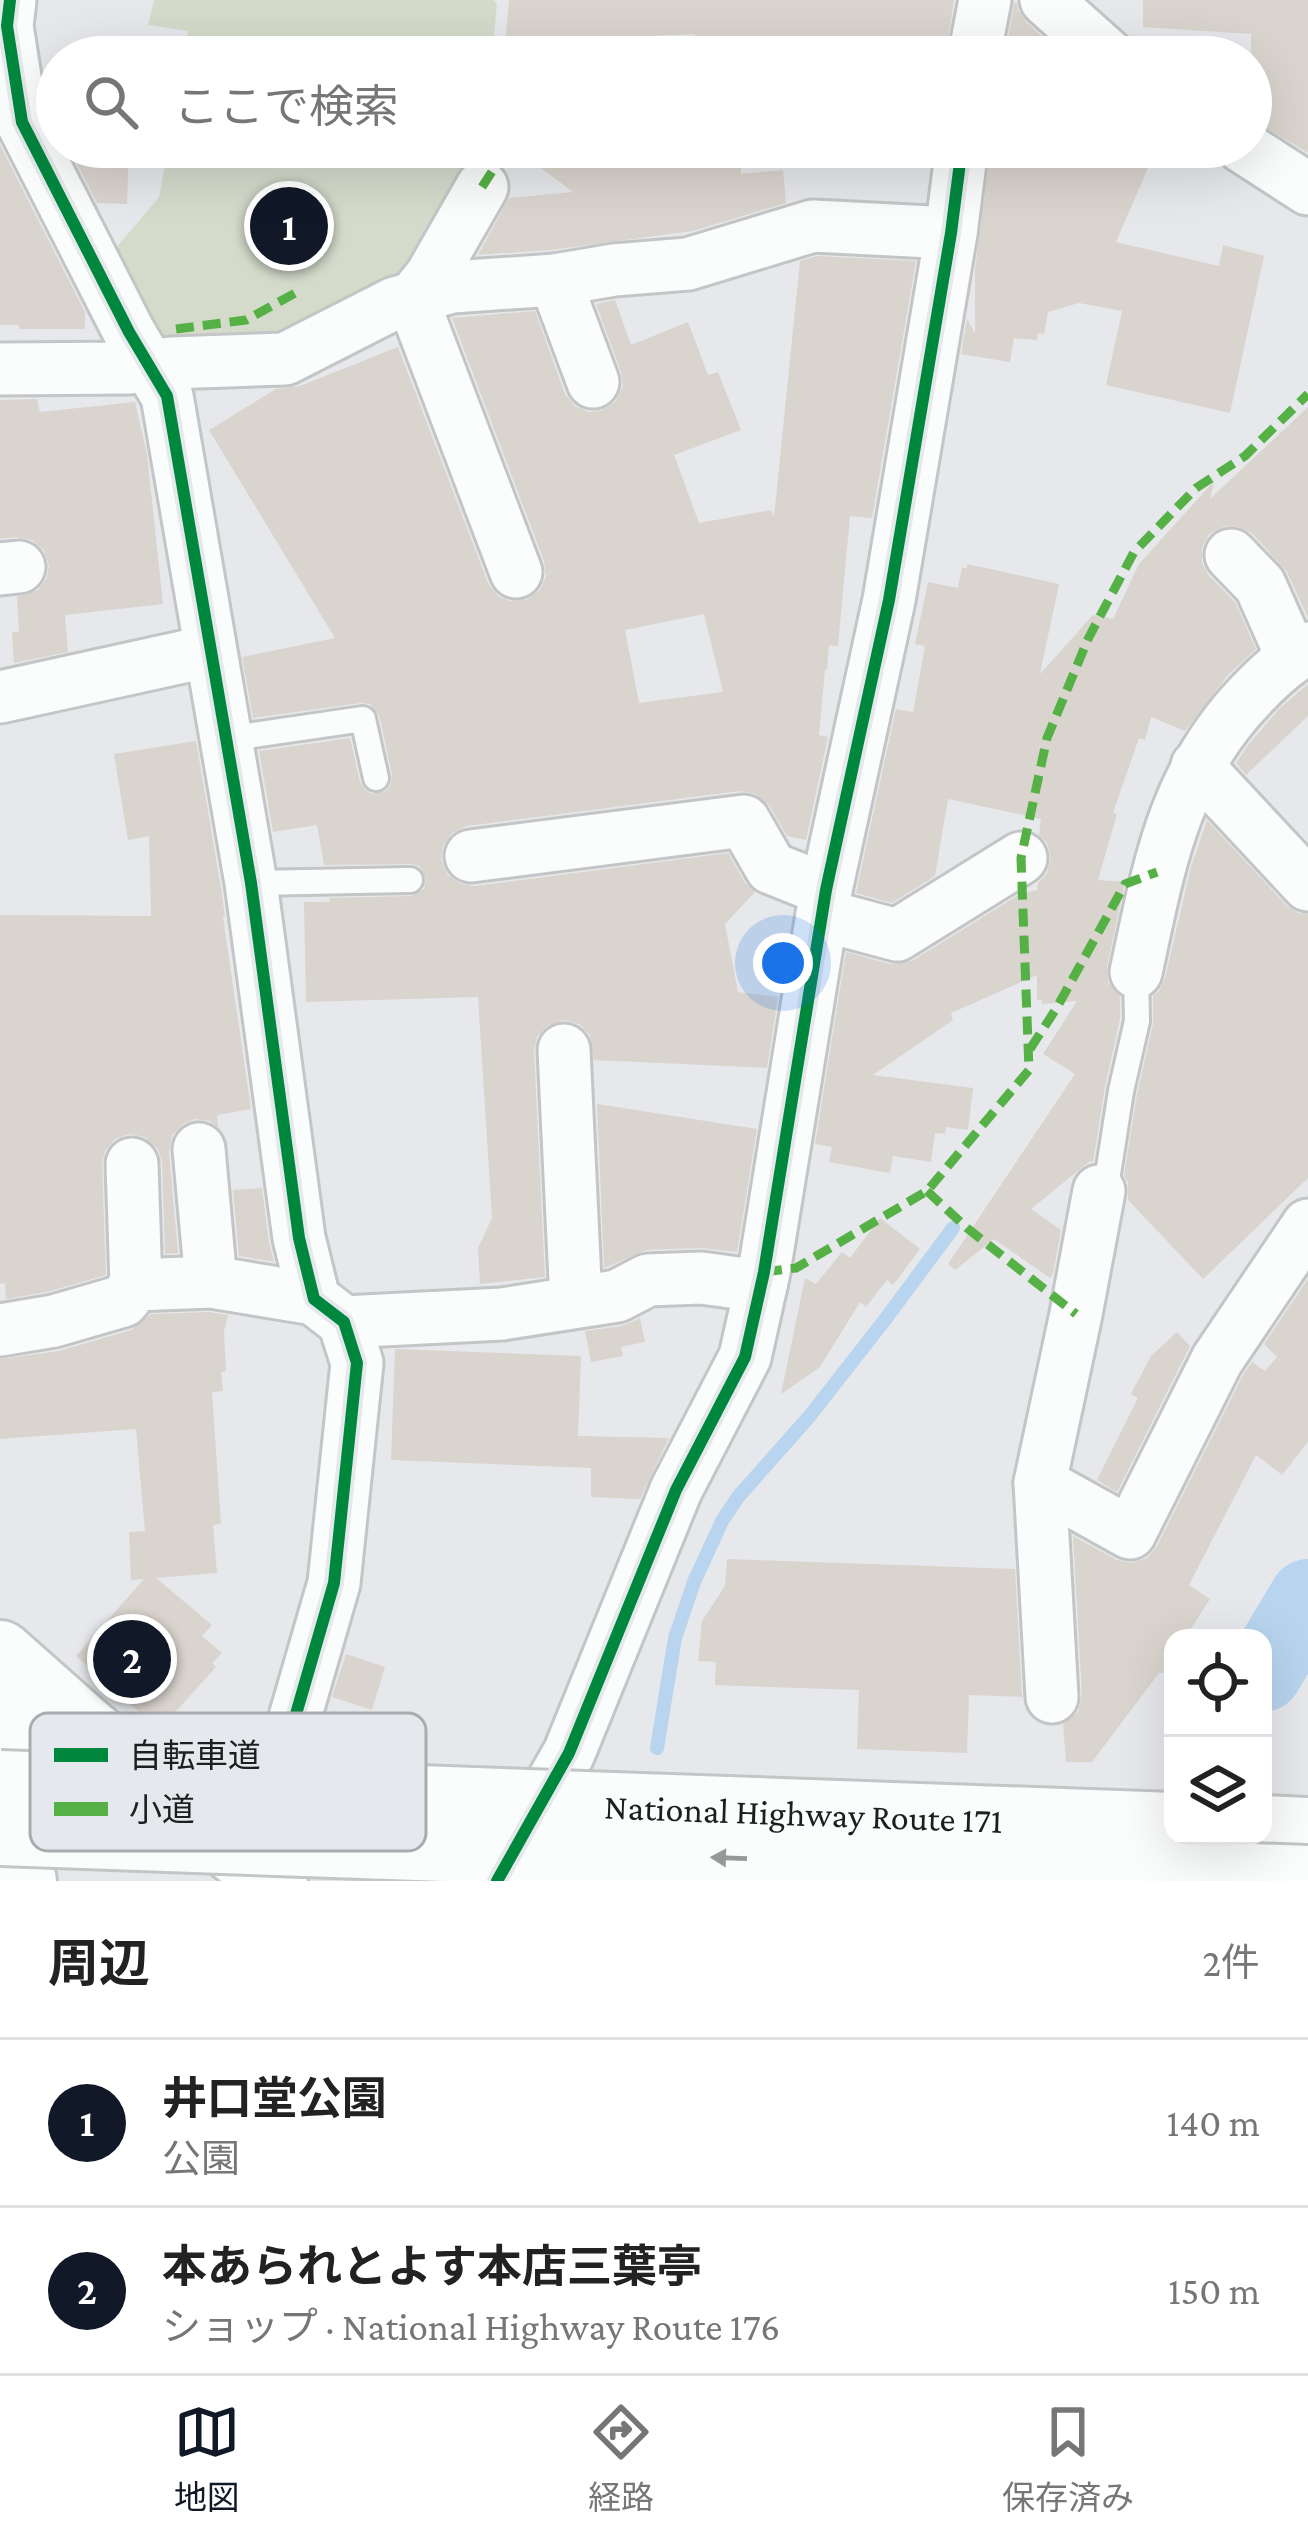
<!DOCTYPE html>
<html lang="ja">
<meta charset="utf-8">
<style>
:root{--surface:#fff;--page:#f6f6f6;--text:#222;--muted:#767676;--line:#e0e0e0;--accent:#111827}
body{margin:0;font-family:"Crimson Pro","Noto Sans JP",serif;background:var(--page);color:var(--text)}
.controls{position:absolute;right:36px;bottom:36px;display:grid;overflow:hidden;border-radius:24px;box-shadow:0 12px 48px #0002}
.controls button{width:108px;height:108px;display:grid;place-items:center;padding:0;border:0;border-bottom:3px solid var(--line);background:var(--surface);color:var(--text);font:60px sans-serif}
.you{position:absolute;left:783px;top:963px;width:42px;height:42px;margin:-30px;border:9px solid #fff;border-radius:50%;background:#1a73e8;box-shadow:0 0 0 18px #1a73e833}
.badge{display:grid;place-items:center;width:78px;height:78px;border-radius:50%;background:var(--accent);color:#fff;font-size:39px;font-weight:700}
.pin{position:absolute;translate:-50% -50%;border:6px solid #fff;box-shadow:0 3px 12px #0006}
.list{margin:0;padding:0;list-style:none}
h2{display:flex;justify-content:space-between;align-items:center;height:156px;margin:0;padding:0 48px;font-size:51px}
h2 small{font-size:39px;font-weight:400;color:var(--muted)}
.list li{display:grid;grid-template-columns:78px 1fr auto;gap:36px;align-items:center;box-sizing:border-box;height:168px;padding:0 48px;border-top:3px solid var(--line)}
.list b{display:block;font-size:45px;white-space:nowrap}
.list p{margin:0;font-size:39px;white-space:nowrap;color:var(--muted)}
.list em{font-size:39px;font-style:normal;color:var(--muted)}
.icon{flex:none;width:66px;height:66px;fill:none;stroke:currentColor;stroke-width:2;stroke-linecap:round;stroke-linejoin:round}
.map{position:relative;flex:none;width:1308px;height:1881px;overflow:hidden}
.search{position:absolute;background:var(--surface);box-shadow:0 12px 48px #0002;left:36px;right:36px;top:36px;height:132px;display:flex;align-items:center;gap:30px;box-sizing:border-box;padding:0 42px;border-radius:66px;color:var(--muted);font-size:45px}
.sheet{height:492px;background:var(--surface)}
nav{display:flex;justify-content:space-around;align-items:center;box-sizing:border-box;height:168px;border-top:3px solid var(--line);background:var(--surface);font-size:33px;color:var(--muted)}
nav a{display:grid;justify-items:center;gap:6px}
nav .on{color:var(--accent)}
.map>svg:first-child{display:block}
</style>
<div class="map">
<svg width="1308" height="1881" viewBox="0 0 1308 1881">
<rect width="100%" height="100%" fill="#e6e8eb"/>
<g fill="#d4dbcb">
<path d="M154,0H493L497,3L492,57H184L188,31L148,25Z"/>
<path d="M168,147H484L482,162L416,270L277,346L153,347L110,255L159,197Z"/>
</g>
<g fill="none" stroke-linecap="round" stroke-linejoin="round">
<g stroke="#b8d4ee" stroke-width="14">
<path d="M1292,1624L1308,1619"/>
<path d="M657,1748L675,1638L694,1582L722,1521L738,1497L808,1418L884,1321L953,1228"/>
</g>
<path stroke="#b8d4ee" stroke-width="78" d="M1263,1673L1308,1598"/>
</g>
<g fill="#dad4ce" fill-rule="evenodd">
<path d="M509,0H954L945,57H839L775,37L695,41V34L621,37L620,47L552,39L550,57H504Z"/>
<path d="M1143,0H1308V153L1251,119V34L1143,27Z"/>
<path d="M1014,3H1017L1018,10L1026,22L1065,57H1005Z"/>
<path d="M0,145L85,312V329H19V325H0Z"/>
<path d="M68,147H129L127,204L97,203Z"/>
<path d="M513,147H740L741,174L783,170L786,203L693,231L551,250L478,255L509,198L573,192Z"/>
<path d="M991,147H1157L1116,242L1219,266L1223,245L1264,256L1230,413L1106,385L1122,311L1079,303L1048,312L1044,334L1038,333L1037,340L1014,338L1010,362L961,354L967,319L975,333V269Z"/>
<path d="M817,256L916,261L872,518L850,516L838,646L829,645L827,670H825L819,735L828,737L806,840L787,836L769,805L756,794L740,791L467,826L452,833L443,846L441,859L448,875L461,884L475,886L728,853L745,883L755,892L725,924L738,992L778,997L767,1068L594,1060L590,1035L579,1024L564,1020L547,1026L537,1037L534,1051L545,1277L480,1284L478,1248L492,1218L478,997L306,1002L304,902H330L329,898L411,896L424,889L426,879L419,866L411,864L324,865L317,825L273,832L259,751L350,738L360,782L365,790L372,794L386,791L391,784L392,774L379,715L370,704L361,703L253,718L242,657L335,638L209,430L276,389L300,386L398,347L488,583L498,596L510,601L526,600L540,590L546,576L544,561L452,318L535,311L565,394L575,406L589,412L602,410L615,402L623,386L621,372L596,304L615,300L631,345L688,322L708,375L718,372L741,430L674,455L699,523L771,510L774,517L800,261ZM704,614L723,692L639,703L625,630Z"/>
<path d="M37,399L40,412L135,402L147,454L163,604L65,615L68,652L14,663L12,632H19L17,597L38,590L47,578L49,565L44,550L32,540L16,537L0,539V400Z"/>
<path d="M1308,407V618L1287,572L1253,534L1240,527L1225,526L1209,534L1202,548V563L1209,576L1235,602L1256,649L1228,675L1185,731L1151,717L1145,740L1139,738L1113,813L1117,814L1098,880L1125,882L1107,967L1108,982L1120,997V1019L1105,1087L1093,1162L1090,1161L1031,1209L1061,1230L1053,1274L1050,1278L994,1239L955,1270L948,1264L1075,1074L1043,1054L1077,1001L1042,1004V1000H1037V975L951,1013L953,1020L873,1075L973,1088L968,1130L946,1127L945,1134L935,1133L931,1162L893,1156L890,1173L829,1162L832,1147L815,1144L846,952L890,964L912,961L1020,894L1037,890L1038,883L1047,873L1051,858L1047,843L1039,835L1041,819L948,799L935,876L892,903L856,893L896,709L913,712L925,646L915,644L928,582L958,588L962,567L967,569V564L1059,584L1040,674L1093,615L1113,619L1139,564L1214,481L1210,499Z"/>
<path d="M1308,684V716L1246,775L1236,763L1249,744L1279,709Z"/>
<path d="M196,741L221,888L225,917H223L251,1109L217,1115L218,1127L210,1121L195,1119L183,1124L172,1135L169,1152L178,1253L165,1254L162,1163L158,1149L145,1137L130,1134L115,1139L105,1151L102,1164L106,1275L47,1292L6,1299L5,1283L0,1284V915L151,916L149,836L128,840L114,754Z"/>
<path d="M1207,820L1286,905L1298,913L1308,914V1178L1203,1279L1128,1200V1182L1124,1176L1137,1094L1153,1024V996L1159,991L1165,978L1191,867Z"/>
<path d="M597,1104L757,1129L737,1252L700,1248L647,1250L604,1268Z"/>
<path d="M262,1188L269,1242L274,1262L239,1256L233,1190Z"/>
<path d="M880,1218L920,1249L893,1285L887,1280L866,1307L860,1302L820,1367L781,1394L805,1278L816,1284L842,1252L850,1258Z"/>
<path d="M1308,1279V1442L1282,1475L1256,1455L1189,1585L1210,1599L1185,1638H1173V1672L1159,1673L1092,1762H1066L1063,1724L1078,1712L1082,1695L1073,1536L1117,1560L1132,1563L1147,1558L1157,1546L1243,1375L1252,1362L1265,1371L1277,1357L1264,1344Z"/>
<path d="M209,1312L228,1315L224,1331L226,1371L221,1372L223,1391L212,1392L221,1524L213,1525L217,1573L156,1578L212,1625L202,1636L222,1653L212,1663L216,1667L169,1719L167,1717L161,1723L157,1720L153,1724L76,1656L144,1579L131,1580L129,1532L145,1531L136,1429L0,1439V1359L59,1351L131,1330L151,1314Z"/>
<path d="M640,1318L645,1342L621,1347L623,1356L591,1362L585,1331L622,1326Z"/>
<path d="M1177,1332L1190,1346L1117,1492L1097,1480L1138,1398L1131,1394L1151,1356Z"/>
<path d="M395,1349L581,1356L578,1436L669,1438L640,1499L591,1497V1468L391,1460Z"/>
<path d="M727,1559L1015,1569L1022,1697L969,1695L967,1753L857,1749L859,1690L715,1685L716,1662L698,1661L702,1621L725,1586Z"/>
<path d="M346,1654L385,1667L372,1710L332,1697Z"/>
</g>
<g fill="none" stroke-linecap="round" stroke-linejoin="round">
<g stroke="#c3c5c6" stroke-width="30">
<g id="lane">
<path d="M225,739L363,719L376,778"/>
<path d="M251,883L410,880"/>
<path d="M1099,1191L1108,1174L1121,1091L1137,1021L1136,972"/>
</g>
</g>
<g stroke="#c3c5c6" stroke-width="57">
<g id="street">
<path d="M10,0L7,26L22,122L129,332L167,396L251,883L299,1238L314,1299L344,1322L357,1363L334,1583L294,1721L291,1767"/>
<path d="M1046,0L1110,57"/>
<path d="M974,57L985,0"/>
<path d="M1243,147L1308,189"/>
<path d="M482,187L431,276L415,296V306L516,572"/>
<path d="M555,280L593,382"/>
<path d="M0,369L130,368L171,363L285,359L395,303L452,287L555,280L614,270L688,264L813,226L951,233"/>
<path d="M1231,555L1260,585L1292,657"/>
<path d="M0,569L19,567"/>
<path d="M0,697L210,651"/>
<path d="M1197,766L1308,885"/>
<path d="M471,856L744,821L771,868L826,890"/>
<path d="M822,915L897,935L1021,858"/>
<path d="M1136,972C1159,866 1173,776 1251,695C1268,677 1286,660 1308,648"/>
<path d="M564,1050L576,1302"/>
<path d="M199,1149L211,1282"/>
<path d="M132,1164L136,1285"/>
<path d="M344,1322L502,1314L617,1296L648,1280L701,1278L761,1286"/>
<path d="M0,1330L54,1321L123,1301L136,1285L211,1282L314,1299"/>
<path d="M1040,1483L1130,1533L1217,1360L1308,1225"/>
<path d="M1052,1697L1040,1483L1076,1314L1099,1191"/>
<path d="M526,1828L569,1753L676,1490L745,1357L764,1272L826,890L889,600L951,233L962,147"/>
</g>
</g>
<g stroke="#c3c5c6" stroke-width="72">
<g id="highway">
<path d="M0,1654L88,1732L274,1881"/>
<path d="M0,1726L88,1732"/>
<path d="M1263,1829L1308,1831"/>
<path d="M0,1881H23"/>
</g>
</g>
<use href="#lane" stroke="#fbfcfc" stroke-width="24"/>
<use href="#street" stroke="#fbfcfc" stroke-width="51"/>
<use href="#highway" stroke="#fbfcfc" stroke-width="66"/>
<g stroke="#c3c5c6" stroke-width="72" stroke-linecap="butt">
<g id="highway-bridge">
<path id="s1" d="M0,1784L1173,1826"/>
<path d="M0,1832L1308,1879"/>
</g>
</g>
<use href="#highway-bridge" stroke="#fbfcfc" stroke-width="66"/>
<g stroke="#55b145" stroke-width="9" stroke-dasharray="18 9" stroke-linecap="butt">
<path d="M638,57L744,41L774,45L796,57"/>
<path d="M1080,57L1098,48"/>
<path d="M482,187L508,147"/>
<path d="M176,329L246,320L297,292"/>
<path d="M1030,1049L1056,1009L1125,884L1157,872"/>
<path d="M927,1191L967,1228L1076,1314"/>
<path d="M764,1272L796,1268L927,1191L1029,1070L1021,858L1047,738L1088,639L1134,552L1196,488L1245,456L1308,394"/>
</g>
<g stroke="#e5e8ec" stroke-width="20">
<g id="cycleway">
<path d="M10,0L7,26L22,122L129,332L167,396L251,883L299,1238L314,1299L344,1322L357,1363L334,1583L294,1721L291,1767"/>
<path d="M497,1881L569,1753L676,1490L745,1357L764,1272L826,890L889,600L951,233L962,147"/>
</g>
</g>
<use href="#cycleway" stroke="#00873e" stroke-width="12"/>
</g>
<defs><path id="oneway-solid" d="M-6-.8H1V-3.2L6.5 0L1 3.2V.8H-6Z" transform="scale(3)"/></defs>
<use fill="#979899" href="#oneway-solid" transform="translate(729 1858) rotate(-178)"/>
<g text-anchor="middle" stroke-width="9" stroke-linejoin="round" paint-order="stroke">
<g font-size="36" fill="#1d1e1f" stroke="#e5e8ec">
<text dy="13" stroke="none"><textPath href="#s1" startOffset="804">National Highway Route 171</textPath></text>
</g>
</g>
<rect x="30" y="1713" width="396" height="138" rx="18" fill="#e5e8ec" stroke="#a9abae" stroke-width="3"/>
<rect x="54" y="1748" width="54" height="14" fill="#00873e"/>
<rect x="54" y="1802" width="54" height="14" fill="#55b145"/>
<g font-size="33" fill="#1d1e1f">
<text x="129" y="1767">自転車道</text>
<text x="129" y="1821">小道</text>
</g>
</svg>
<div class="controls">
<button><svg class="icon" aria-label="locate" viewBox="0 0 24 24"><circle cx="12" cy="12" r="6"/><path d="M12 2v4M12 18v4M2 12h4M18 12h4"/></svg></button>
<button><svg class="icon" aria-label="layers" viewBox="0 0 24 24"><path d="M12 4l9 5-9 5-9-5zM3 14l9 5 9-5"/></svg></button>
</div>
<div class="you"></div>
<div class="pin badge" style="left:289px;top:226px">1</div>
<div class="pin badge" style="left:132px;top:1659px">2</div>
<div class="search"><svg class="icon" aria-label="search" viewBox="0 0 24 24"><circle cx="10" cy="10" r="6"/><path d="M15 15l6 6"/></svg>ここで検索</div>
</div>
<section class="sheet">
<h2>周辺<small>2件</small></h2>
<ul class="list">
<li><span class="badge">1</span><div><b>井口堂公園</b><p>公園</p></div><em>140 m</em></li>
<li><span class="badge">2</span><div><b>本あられとよす本店三葉亭</b><p>ショップ · National Highway Route 176</p></div><em>150 m</em></li>
</ul>
</section>
<nav>
<a class="on"><svg class="icon" aria-label="map" viewBox="0 0 24 24"><path d="M3 6l6-2 6 2 6-2v14l-6 2-6-2-6 2zM9 4v14M15 6v14"/></svg>地図</a>
<a><svg class="icon" aria-label="directions" viewBox="0 0 24 24"><path d="M12 3l9 9-9 9-9-9zM9 14v-3h6M13 9l2 2-2 2"/></svg>経路</a>
<a><svg class="icon" aria-label="saved" viewBox="0 0 24 24"><path d="M7 4h10v16l-5-4-5 4z"/></svg>保存済み</a>
</nav>
